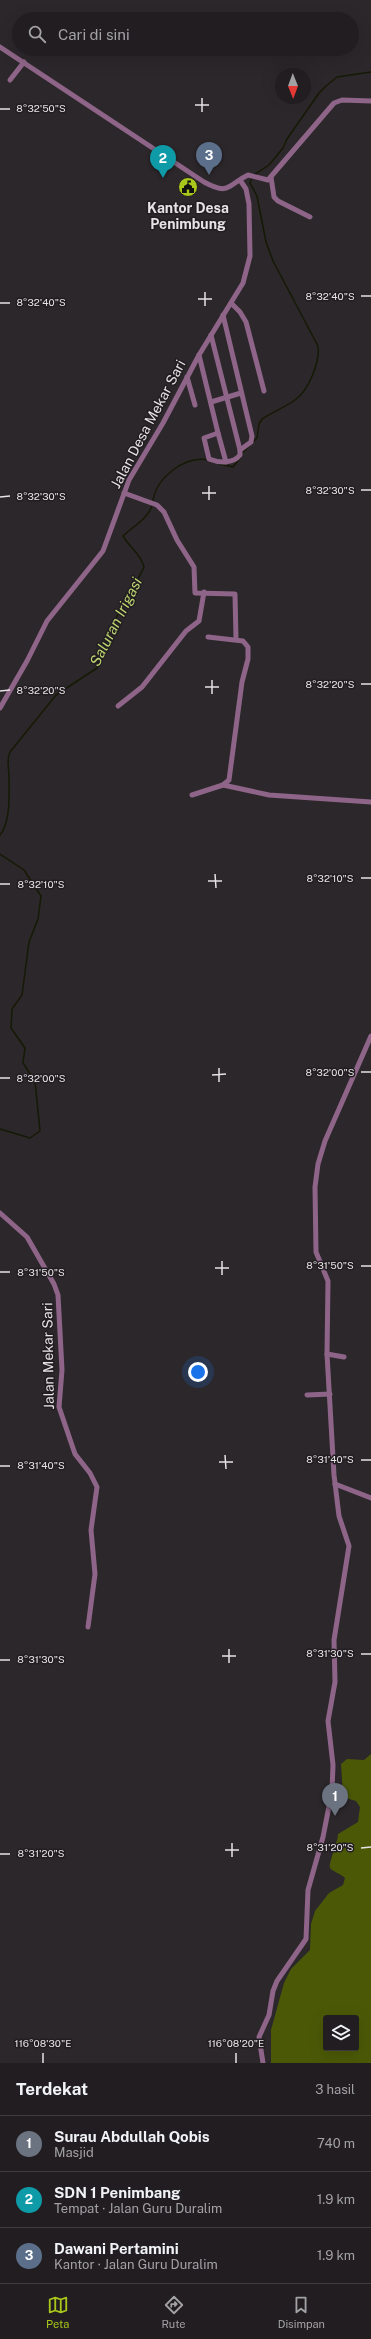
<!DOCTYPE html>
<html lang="id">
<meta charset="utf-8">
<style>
:root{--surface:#211d20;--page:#2d2a2d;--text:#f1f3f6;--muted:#a2a2a5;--line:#3e3b3e;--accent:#a9c71b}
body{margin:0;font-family:"Public Sans",sans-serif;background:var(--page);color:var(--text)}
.controls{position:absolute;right:12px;bottom:12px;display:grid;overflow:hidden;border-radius:4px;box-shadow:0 4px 16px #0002}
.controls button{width:36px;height:36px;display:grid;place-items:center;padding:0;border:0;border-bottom:1px solid var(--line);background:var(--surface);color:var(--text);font:20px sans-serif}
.compass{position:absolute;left:275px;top:68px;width:36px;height:36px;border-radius:50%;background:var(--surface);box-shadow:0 4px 16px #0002;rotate:179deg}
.you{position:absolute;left:198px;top:1372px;width:14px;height:14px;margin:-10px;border:3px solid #fff;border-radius:50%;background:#1a73e8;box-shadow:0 0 0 6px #1a73e833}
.badge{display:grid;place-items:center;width:26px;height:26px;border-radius:50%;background:var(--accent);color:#fff;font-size:13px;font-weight:700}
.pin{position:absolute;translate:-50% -33px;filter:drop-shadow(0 1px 2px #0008)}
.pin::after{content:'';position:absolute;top:21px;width:14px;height:12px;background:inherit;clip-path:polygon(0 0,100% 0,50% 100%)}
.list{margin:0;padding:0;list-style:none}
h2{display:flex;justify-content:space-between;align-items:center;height:52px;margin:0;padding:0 16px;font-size:17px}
h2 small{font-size:13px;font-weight:400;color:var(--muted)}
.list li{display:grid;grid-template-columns:26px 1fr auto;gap:12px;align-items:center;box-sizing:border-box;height:56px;padding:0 16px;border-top:1px solid var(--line)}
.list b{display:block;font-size:15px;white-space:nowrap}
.list p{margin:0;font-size:13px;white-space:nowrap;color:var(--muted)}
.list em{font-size:13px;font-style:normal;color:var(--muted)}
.icon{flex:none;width:22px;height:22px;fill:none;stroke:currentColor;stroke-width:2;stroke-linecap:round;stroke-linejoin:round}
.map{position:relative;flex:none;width:371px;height:2063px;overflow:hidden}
.search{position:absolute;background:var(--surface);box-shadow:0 4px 16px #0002;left:12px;right:12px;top:12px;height:44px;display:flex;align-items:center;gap:10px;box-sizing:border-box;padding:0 14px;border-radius:22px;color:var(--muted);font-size:15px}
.sheet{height:220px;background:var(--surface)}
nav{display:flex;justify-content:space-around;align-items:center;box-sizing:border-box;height:56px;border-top:1px solid var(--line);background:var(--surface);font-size:11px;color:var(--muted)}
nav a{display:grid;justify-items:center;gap:2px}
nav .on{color:var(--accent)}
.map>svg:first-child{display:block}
</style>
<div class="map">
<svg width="371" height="2063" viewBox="0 0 371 2063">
<rect width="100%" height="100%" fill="#2c272b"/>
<path fill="#4b5907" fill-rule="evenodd" d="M371,1754V2063H271V2030L284,1983L291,1969L310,1950L311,1924L315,1911L329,1893L343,1885L345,1878C341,1874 332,1871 330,1868C328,1864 338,1842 338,1834L358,1822L360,1807L356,1801L349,1799L343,1794L341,1764L347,1759L364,1760ZM326,2018H356V2048H326Z"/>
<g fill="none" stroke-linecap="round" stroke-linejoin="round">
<g stroke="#151a04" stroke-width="1.5">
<path d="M254,175L269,165L283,148L287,139L319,93L326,86L337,77L371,72"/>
<path d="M242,453L257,438L259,424L262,419C273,412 285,407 295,400C309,390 320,362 318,346L273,261L266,242L257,196L250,183L252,178"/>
<path d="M219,464L233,467L241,457"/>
<path d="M153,501C156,478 185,455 208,460"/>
<path d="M0,835C11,822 9,793 9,776C9,766 6,761 10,752L56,695L97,668C97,658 102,654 105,645C113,617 132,593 144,567C141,554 130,548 123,536C131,528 150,517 152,505"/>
<path d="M0,854L24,870L41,896L38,919L29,942L22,995L12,1009L11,1028L25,1048L23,1063L35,1081L40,1131L30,1138L0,1129"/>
</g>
<g stroke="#8e6588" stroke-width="5">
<path d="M0,47L204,182C230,196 227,185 248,175L268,180L334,103L342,100L371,101"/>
<path d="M10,80L24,62"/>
<path d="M271,177L274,197L278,201L310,217"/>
<path d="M231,303L240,312L246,322L264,391"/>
<path d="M211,335L240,450"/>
<path d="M199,355L218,433L204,438L209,459C219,463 233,464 240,455V450L251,442L252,436L223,315"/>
<path d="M187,377L195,405"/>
<path d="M211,402L241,393"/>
<path d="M218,433L226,462"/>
<path d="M124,493L157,505L164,512L177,540L194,567L195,593L235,594L236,639"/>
<path d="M118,706L142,687L186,631L199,621L204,592"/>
<path d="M0,708L27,661L47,621L103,551L129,480L163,423L199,355L243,283L250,256L249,204L246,189L240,180"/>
<path d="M223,785L269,795L371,802"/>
<path d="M192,795L223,785L229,780L242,682L248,659V647L243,641L208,637"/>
<path d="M0,1213L27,1237L54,1284L58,1295L62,1370L59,1407L75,1454L90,1473L97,1487L91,1530L95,1574L88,1627"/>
<path d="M327,1354L344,1357"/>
<path d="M307,1395L330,1394"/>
<path d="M335,1484L371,1498"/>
<path d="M263,2063L259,2037L269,2015L273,1991L277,1981L306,1939L308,1890L323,1837L332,1791L333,1765L328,1721L335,1682L334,1640L349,1546L339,1516L334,1475L327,1354L328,1281L316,1252L315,1187L318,1164L325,1141L371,1036"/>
</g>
</g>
<path fill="none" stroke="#e6e2e5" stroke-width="1.5" d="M202,98V112M195,105H209M0,109H10M205,292V306M361,296H371M198,299H212M0,303H10M209,486V500M361,490H371M202,493H216M0,497L10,496M212,680V694M361,684H371M205,687H219M0,691L10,690M215,874L216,888M361,878H371M208,881H222M0,884H10M219,1068V1082M361,1072H371M212,1075L226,1074M0,1078H10M222,1261V1275M361,1266H371M215,1268H229M0,1272H10M225,1455L226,1469M361,1460H371M219,1462H233M0,1466H10M229,1649V1663M361,1654H371M222,1656H236M0,1660H10M232,1843V1857M361,1848L371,1847M225,1850H239M0,1854H10M43,2053V2063M236,2053V2063"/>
<defs>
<g id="civic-disc" transform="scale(1)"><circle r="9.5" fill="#a9c71b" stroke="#221d21"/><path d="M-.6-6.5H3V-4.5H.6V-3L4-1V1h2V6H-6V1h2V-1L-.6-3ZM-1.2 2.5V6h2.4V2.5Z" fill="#111"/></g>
</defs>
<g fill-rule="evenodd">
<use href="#civic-disc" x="188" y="187"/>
</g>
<g text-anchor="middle" stroke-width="3" stroke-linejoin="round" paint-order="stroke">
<g font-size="14" font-weight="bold" fill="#e6e2e5" stroke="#221d21">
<text x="188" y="213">Kantor Desa<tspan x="188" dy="16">Penimbung</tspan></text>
</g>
<g font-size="14" fill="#e6e2e5" stroke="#221d21">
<text transform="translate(148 424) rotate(-62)" y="5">Jalan Desa Mekar Sari</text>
<text transform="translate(48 1356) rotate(-91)" y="5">Jalan Mekar Sari</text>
</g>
<g font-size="15" font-style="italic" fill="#bcd46f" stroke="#221d21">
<text transform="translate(116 622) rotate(-63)" y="5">Saluran Irigasi</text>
</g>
</g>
<g font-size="10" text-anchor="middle" fill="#e6e2e5" stroke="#221d21" stroke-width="3" stroke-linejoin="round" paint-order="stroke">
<text x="41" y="112">8°32'50"S</text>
<text x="330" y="300">8°32'40"S</text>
<text x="41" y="306">8°32'40"S</text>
<text x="330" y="494">8°32'30"S</text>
<text x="41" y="500">8°32'30"S</text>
<text x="330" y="688">8°32'20"S</text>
<text x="41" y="694">8°32'20"S</text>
<text x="330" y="882">8°32'10"S</text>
<text x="41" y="888">8°32'10"S</text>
<text x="330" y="1076">8°32'00"S</text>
<text x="41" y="1082">8°32'00"S</text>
<text x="330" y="1269">8°31'50"S</text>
<text x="41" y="1276">8°31'50"S</text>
<text x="330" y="1463">8°31'40"S</text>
<text x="41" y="1469">8°31'40"S</text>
<text x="330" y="1657">8°31'30"S</text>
<text x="41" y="1663">8°31'30"S</text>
<text x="330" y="1851">8°31'20"S</text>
<text x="41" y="1857">8°31'20"S</text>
<text x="43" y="2047">116°08'30"E</text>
<text x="236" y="2047">116°08'20"E</text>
</g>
</svg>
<div class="controls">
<button><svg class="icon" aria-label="layers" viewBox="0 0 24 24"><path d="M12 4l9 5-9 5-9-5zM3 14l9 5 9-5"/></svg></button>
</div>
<svg class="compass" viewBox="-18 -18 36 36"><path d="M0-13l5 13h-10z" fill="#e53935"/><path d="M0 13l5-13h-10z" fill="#a2a2a5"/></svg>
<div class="you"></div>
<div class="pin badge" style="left:335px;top:1816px;background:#6b7280">1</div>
<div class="pin badge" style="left:163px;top:178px;background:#0f9aa8">2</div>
<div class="pin badge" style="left:209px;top:175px;background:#5c6f8a">3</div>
<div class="search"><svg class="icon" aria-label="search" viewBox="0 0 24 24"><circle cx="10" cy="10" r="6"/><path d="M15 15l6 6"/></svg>Cari di sini</div>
</div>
<section class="sheet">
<h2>Terdekat<small>3 hasil</small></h2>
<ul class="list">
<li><span class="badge" style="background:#6b7280">1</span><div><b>Surau Abdullah Qobis</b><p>Masjid</p></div><em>740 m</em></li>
<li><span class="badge" style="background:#0f9aa8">2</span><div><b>SDN 1 Penimbang</b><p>Tempat · Jalan Guru Duralim</p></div><em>1.9 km</em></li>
<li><span class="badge" style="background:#5c6f8a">3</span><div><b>Dawani Pertamini</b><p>Kantor · Jalan Guru Duralim</p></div><em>1.9 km</em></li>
</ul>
</section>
<nav>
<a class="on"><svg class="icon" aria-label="map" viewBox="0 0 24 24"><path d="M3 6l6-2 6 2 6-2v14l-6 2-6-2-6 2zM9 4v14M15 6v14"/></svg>Peta</a>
<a><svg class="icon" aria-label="directions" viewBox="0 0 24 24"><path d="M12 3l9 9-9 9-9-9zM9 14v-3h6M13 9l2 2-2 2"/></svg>Rute</a>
<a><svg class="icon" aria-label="saved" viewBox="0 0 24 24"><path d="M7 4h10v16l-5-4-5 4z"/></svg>Disimpan</a>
</nav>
